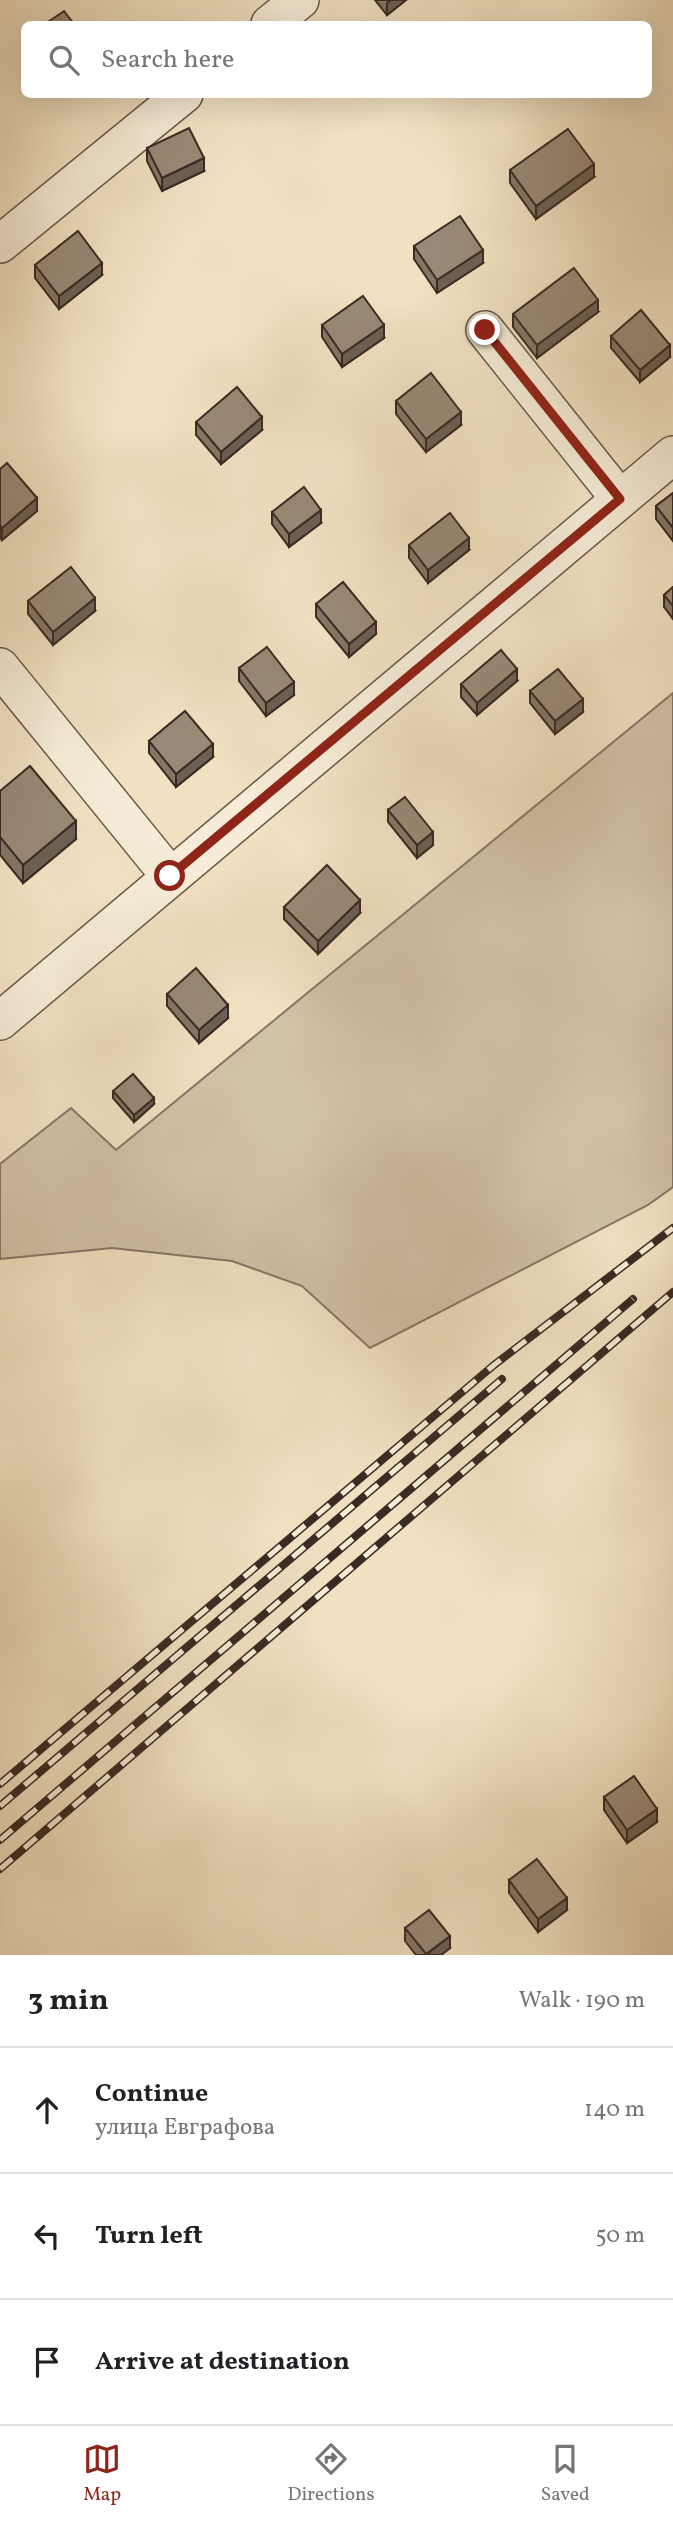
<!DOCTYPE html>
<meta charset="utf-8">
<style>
:root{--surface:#fff;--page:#f2f2f2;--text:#202124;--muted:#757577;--line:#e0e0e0;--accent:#8f2418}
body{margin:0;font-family:Vollkorn,serif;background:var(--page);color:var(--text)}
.stop{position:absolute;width:21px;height:21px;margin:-16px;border:5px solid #8f2418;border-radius:50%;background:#fff}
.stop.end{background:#8f2418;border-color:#fff;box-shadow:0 2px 7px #0008}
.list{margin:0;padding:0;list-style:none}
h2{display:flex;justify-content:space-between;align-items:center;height:91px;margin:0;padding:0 28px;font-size:30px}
h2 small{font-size:23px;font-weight:400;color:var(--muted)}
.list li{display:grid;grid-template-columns:46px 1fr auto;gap:21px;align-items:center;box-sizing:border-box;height:126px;padding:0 28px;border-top:2px solid var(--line)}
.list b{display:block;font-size:26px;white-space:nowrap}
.list p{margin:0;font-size:23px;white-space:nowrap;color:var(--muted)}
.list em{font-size:23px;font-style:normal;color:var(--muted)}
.icon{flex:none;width:38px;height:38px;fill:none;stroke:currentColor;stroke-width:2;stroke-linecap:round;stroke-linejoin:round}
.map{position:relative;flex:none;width:673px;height:1955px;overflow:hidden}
.search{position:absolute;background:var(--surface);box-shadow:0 7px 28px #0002;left:21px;right:21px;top:21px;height:77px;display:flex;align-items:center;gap:18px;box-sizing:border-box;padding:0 24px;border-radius:10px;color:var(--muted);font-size:26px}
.sheet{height:469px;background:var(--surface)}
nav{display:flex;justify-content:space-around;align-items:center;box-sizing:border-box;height:98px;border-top:2px solid var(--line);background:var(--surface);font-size:19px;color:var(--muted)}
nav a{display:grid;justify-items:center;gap:4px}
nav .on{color:var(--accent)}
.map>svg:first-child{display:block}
</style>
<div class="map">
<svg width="673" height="1955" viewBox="0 0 673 1955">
<rect width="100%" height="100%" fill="#f1e1c1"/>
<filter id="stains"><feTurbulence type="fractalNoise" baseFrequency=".00286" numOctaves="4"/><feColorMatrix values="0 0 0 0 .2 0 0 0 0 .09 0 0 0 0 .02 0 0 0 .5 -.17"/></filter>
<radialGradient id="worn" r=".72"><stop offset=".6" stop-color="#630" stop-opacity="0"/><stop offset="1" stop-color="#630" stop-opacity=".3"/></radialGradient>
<path fill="#d2c2a6" stroke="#867665" stroke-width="2" d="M673,693V1187L648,1205L370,1348L302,1286L232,1261L112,1248L0,1259V1164L71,1108L116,1150Z"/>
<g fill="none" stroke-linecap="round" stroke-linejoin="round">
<g stroke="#68584b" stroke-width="40">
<g id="minor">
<path d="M270,24L300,0"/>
<path d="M0,244L184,94"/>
<path d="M485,330L620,499"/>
<path d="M0,667L170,876"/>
<path d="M0,1021L673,455"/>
</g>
</g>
<use href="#minor" stroke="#f6ecd7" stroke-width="37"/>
<g stroke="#3a2a24" stroke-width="8">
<g id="rail">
<path d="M0,1784L494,1365L673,1228"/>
<path d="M0,1806L502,1379"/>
<path d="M0,1840L633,1299"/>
<path d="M0,1869L673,1292"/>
</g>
</g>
<use href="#rail" stroke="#f6ecd7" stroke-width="5" stroke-dasharray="16" stroke-linecap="butt"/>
</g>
<g fill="#847665" stroke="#3a2a24" stroke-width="2">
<path d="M375,0H406L387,15Z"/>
<path d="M24,39V55L23,53V40Z"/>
<path d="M147,148L204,171L162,191L147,161Z"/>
<path d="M510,170L594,177L536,219L510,183Z"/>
<path d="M414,246L483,263L437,293L414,259Z"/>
<path d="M35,265L102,275L59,309L35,278Z"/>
<path d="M598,312L537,358L513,327V314Z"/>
<path d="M322,325L384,338L342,367L322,337Z"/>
<path d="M611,336L670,357L640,382L611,348Z"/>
<path d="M396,401L461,425L426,452L396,414Z"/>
<path d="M196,422L262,430L221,464L196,435Z"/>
<path d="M0,469L37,511L2,540L0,538Z"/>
<path d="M673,493V541L656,519V506Z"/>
<path d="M272,512L321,523L289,547L272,524Z"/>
<path d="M409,545L469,550L428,583L409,558Z"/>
<path d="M673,587V619L664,607V595Z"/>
<path d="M28,601L95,611L53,645L28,614Z"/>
<path d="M316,604L376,634L349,657L316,617Z"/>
<path d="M239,668L294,695L266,716L239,681Z"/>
<path d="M517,681L477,715L461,697V684Z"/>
<path d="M530,691L583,712L555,734L530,703Z"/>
<path d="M149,741L213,757L176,787L149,753Z"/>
<path d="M0,791L76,839L23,883L0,855Z"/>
<path d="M388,810L433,845L417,858L388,822Z"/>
<path d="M284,907L360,913L318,954L284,919Z"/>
<path d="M167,994L228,1018L199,1043L167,1006Z"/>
<path d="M113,1091L154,1104L134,1122L113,1098Z"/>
<path d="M604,1797L657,1822L627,1843L604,1810Z"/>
<path d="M509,1880L567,1910L538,1932L509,1893Z"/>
<path d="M405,1928L450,1948L441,1955H416L405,1941Z"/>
</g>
<g fill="#6b6053" stroke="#3a2a24" stroke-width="2">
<path d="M391,0H406L387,15V3Z"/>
<path d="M204,158V171L162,191V178Z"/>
<path d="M594,164V177L536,219V206Z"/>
<path d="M483,250V263L437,293V280Z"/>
<path d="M102,263V275L59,309V296Z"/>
<path d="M598,300V312L537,358V345Z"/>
<path d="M384,325V338L342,367V354Z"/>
<path d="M670,345V357L640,382V370Z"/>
<path d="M461,412V425L426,452V439Z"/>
<path d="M262,417V430L221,464V452Z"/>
<path d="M37,498V511L2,540V528Z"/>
<path d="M321,510V523L289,547V534Z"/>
<path d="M469,538V550L428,583V570Z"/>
<path d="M95,598V611L53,645V632Z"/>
<path d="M376,622V634L349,657V644Z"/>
<path d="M517,669V681L477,715V703Z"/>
<path d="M294,682V695L266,716V703Z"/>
<path d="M583,699V712L555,734V721Z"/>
<path d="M213,744V757L176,787V774Z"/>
<path d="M76,821V839L23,883V865Z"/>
<path d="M433,832V845L417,858V845Z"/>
<path d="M360,900V913L318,954V941Z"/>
<path d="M228,1005V1018L199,1043V1030Z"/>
<path d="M154,1098V1104L134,1122V1115Z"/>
<path d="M657,1809V1822L627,1843V1830Z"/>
<path d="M567,1898V1910L538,1932V1919Z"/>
<path d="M450,1936V1948L441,1955H426Z"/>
</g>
<g fill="#998976" stroke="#3a2a24" stroke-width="2">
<path d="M64,11L74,24H45Z"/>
<path d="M189,128L204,158L162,178L147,148Z"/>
<path d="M568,129L594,164L536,206L510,170Z"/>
<path d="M460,216L483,250L437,280L414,246Z"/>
<path d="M78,231L102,263L59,296L35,265Z"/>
<path d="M574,268L598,300L537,345L513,314Z"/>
<path d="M363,296L384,325L342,354L322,325Z"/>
<path d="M641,310L670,345L640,370L611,336Z"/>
<path d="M431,373L461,412L426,439L396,401Z"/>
<path d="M237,387L262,417L221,452L196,422Z"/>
<path d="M7,463L37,498L2,528L0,525V469Z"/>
<path d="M304,487L321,510L289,534L272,512Z"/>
<path d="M673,493V528L656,506Z"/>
<path d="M450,513L469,538L428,570L409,545Z"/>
<path d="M71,567L95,598L53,632L28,601Z"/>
<path d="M343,582L376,622L349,644L316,604Z"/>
<path d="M673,587V606L664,595Z"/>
<path d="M267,647L294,682L266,703L239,668Z"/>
<path d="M501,650L517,669L477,703L461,684Z"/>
<path d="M558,669L583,699L555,721L530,691Z"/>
<path d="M185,711L213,744L176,774L149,741Z"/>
<path d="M30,766L76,821L23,865L0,837V791Z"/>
<path d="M405,797L433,832L417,845L388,810Z"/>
<path d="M327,865L360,900L318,941L284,907Z"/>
<path d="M196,968L228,1005L199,1030L167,994Z"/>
<path d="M133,1074L154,1098L134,1115L113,1091Z"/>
<path d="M634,1776L657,1809L627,1830L604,1797Z"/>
<path d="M537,1859L567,1898L538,1919L509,1880Z"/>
<path d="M429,1910L450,1936L426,1954L405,1928Z"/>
</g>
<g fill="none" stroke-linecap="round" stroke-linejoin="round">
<path stroke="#8f2418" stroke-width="9" d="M170,876L620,499L485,330"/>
</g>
<rect width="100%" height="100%" filter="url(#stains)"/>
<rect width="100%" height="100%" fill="url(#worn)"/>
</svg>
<div class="stop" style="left:170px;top:876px"></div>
<div class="stop end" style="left:485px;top:330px"></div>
<div class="search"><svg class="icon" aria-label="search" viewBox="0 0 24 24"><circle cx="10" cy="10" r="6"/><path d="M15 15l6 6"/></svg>Search here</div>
</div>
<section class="sheet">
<h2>3 min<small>Walk · 190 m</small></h2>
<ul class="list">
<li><svg class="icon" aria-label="ahead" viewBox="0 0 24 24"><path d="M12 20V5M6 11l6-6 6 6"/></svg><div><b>Continue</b><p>улица Евграфова</p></div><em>140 m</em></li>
<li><svg class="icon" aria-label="left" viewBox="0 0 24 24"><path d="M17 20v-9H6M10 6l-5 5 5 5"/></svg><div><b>Turn left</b></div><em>50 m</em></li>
<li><svg class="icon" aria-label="arrive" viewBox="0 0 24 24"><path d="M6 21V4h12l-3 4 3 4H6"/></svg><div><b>Arrive at destination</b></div></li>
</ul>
</section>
<nav>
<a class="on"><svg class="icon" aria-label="map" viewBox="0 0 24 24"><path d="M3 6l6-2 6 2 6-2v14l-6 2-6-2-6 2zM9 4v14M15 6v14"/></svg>Map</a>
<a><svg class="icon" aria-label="directions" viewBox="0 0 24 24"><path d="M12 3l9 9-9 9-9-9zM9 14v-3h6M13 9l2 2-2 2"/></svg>Directions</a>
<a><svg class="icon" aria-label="saved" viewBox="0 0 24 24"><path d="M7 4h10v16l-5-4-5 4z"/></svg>Saved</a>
</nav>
